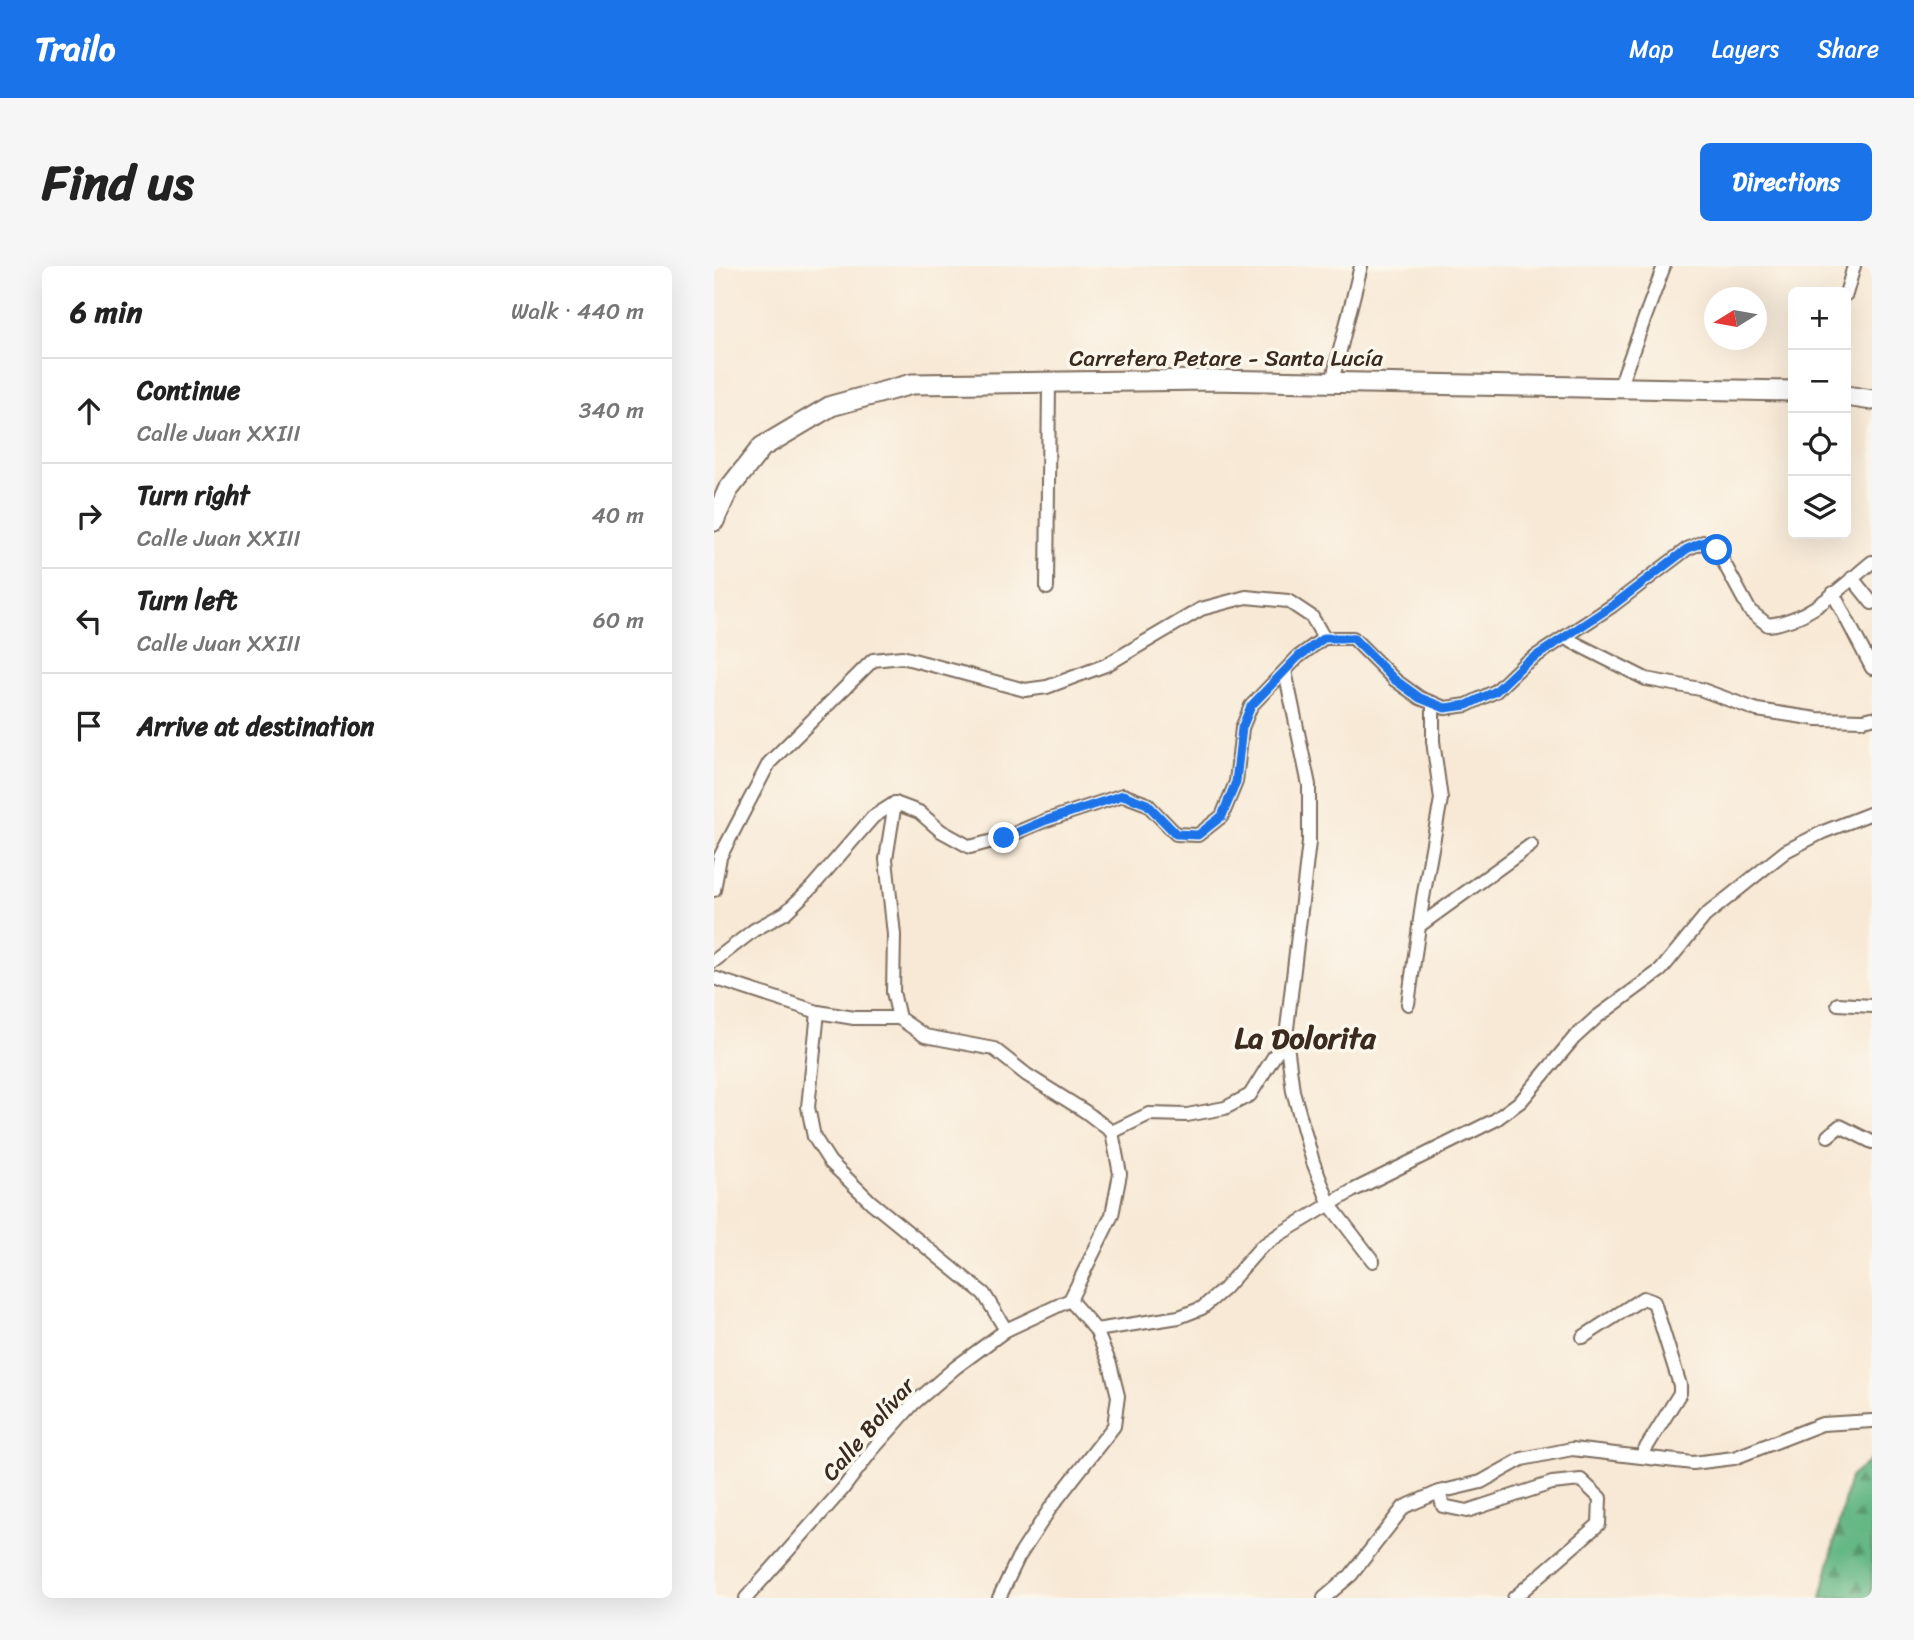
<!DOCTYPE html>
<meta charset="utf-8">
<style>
:root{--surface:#fff;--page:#f6f6f6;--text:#222;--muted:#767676;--line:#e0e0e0;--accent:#1a73e8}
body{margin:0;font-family:Sriracha,sans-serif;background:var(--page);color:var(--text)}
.controls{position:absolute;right:21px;top:21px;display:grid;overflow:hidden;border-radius:10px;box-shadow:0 7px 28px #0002}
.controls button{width:63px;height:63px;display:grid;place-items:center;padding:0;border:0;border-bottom:2px solid var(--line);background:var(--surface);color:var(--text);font:35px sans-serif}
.compass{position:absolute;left:990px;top:21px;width:63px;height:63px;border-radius:50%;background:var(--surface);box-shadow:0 7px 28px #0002;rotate:259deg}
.stop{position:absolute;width:21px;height:21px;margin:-16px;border:5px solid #1a73e8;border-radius:50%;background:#fff}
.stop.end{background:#1a73e8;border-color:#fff;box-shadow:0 2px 7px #0008}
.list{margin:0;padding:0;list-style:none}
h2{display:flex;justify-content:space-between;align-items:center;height:91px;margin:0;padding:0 28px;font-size:30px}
h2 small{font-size:23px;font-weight:400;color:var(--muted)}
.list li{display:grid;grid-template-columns:46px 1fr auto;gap:21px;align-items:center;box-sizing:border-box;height:105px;padding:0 28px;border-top:2px solid var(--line)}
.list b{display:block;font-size:26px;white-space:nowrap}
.list p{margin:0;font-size:23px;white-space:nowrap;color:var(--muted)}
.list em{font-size:23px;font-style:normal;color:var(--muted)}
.icon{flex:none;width:38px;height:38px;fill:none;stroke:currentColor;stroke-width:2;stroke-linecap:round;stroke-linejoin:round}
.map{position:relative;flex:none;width:1158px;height:1332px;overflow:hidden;border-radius:10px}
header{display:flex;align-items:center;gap:42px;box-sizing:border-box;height:98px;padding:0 35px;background:var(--accent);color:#fff}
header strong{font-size:33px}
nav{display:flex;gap:38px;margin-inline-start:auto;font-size:24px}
.intro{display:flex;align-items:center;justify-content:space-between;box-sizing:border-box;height:168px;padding:0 42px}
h1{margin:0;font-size:49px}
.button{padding:18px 32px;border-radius:10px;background:var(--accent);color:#fff;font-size:24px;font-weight:700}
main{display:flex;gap:42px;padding:0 42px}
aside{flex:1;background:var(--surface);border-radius:10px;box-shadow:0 7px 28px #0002}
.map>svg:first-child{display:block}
</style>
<header>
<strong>Trailo</strong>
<nav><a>Map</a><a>Layers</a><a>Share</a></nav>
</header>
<div class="intro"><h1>Find us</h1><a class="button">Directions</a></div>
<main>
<aside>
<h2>6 min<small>Walk · 440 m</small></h2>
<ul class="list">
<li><svg class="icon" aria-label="ahead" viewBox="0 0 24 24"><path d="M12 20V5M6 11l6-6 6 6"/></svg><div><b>Continue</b><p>Calle Juan XXIII</p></div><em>340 m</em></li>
<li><svg class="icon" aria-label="right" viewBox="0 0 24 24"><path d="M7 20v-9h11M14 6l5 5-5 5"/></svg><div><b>Turn right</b><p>Calle Juan XXIII</p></div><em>40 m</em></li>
<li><svg class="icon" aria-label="left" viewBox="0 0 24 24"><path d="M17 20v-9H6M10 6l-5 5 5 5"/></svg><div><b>Turn left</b><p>Calle Juan XXIII</p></div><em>60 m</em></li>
<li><svg class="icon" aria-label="arrive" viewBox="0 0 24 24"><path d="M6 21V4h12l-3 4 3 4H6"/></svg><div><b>Arrive at destination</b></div></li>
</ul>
</aside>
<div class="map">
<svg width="1158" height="1332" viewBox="0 0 1158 1332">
<defs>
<pattern id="forest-firs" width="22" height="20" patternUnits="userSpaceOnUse" patternTransform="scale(1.75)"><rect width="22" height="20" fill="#65b784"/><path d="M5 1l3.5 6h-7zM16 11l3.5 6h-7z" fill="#54956b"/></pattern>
</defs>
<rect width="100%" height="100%" fill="#fbf7ec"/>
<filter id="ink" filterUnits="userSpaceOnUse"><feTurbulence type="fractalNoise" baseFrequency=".0143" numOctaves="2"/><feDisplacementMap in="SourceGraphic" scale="14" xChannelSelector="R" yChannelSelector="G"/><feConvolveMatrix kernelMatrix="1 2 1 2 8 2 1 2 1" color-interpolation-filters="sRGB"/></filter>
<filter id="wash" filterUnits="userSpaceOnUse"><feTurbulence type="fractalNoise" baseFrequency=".00686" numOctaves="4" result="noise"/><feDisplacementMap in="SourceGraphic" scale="28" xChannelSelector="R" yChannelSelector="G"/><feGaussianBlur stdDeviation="1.57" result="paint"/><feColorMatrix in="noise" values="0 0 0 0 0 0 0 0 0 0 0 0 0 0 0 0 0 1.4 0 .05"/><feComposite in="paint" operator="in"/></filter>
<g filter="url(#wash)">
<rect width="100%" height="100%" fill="#f8e9d6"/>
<path fill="url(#forest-firs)" stroke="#507051" stroke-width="2" d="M1158,1193V1332H1107L1136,1211Z"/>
</g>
<g filter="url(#ink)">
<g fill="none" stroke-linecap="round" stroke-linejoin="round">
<g stroke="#7d6d5e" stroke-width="16">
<g id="street">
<path d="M1132,28L1140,0"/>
<path d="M618,116L647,0"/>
<path d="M905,122L950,0"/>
<path d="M1138,312L1158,337"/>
<path d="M333,322L335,116"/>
<path d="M1119,327L1158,402"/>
<path d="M851,372L932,413L986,423L1043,444L1103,453L1150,454L1158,452"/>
<path d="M571,405L595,519V576L572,771L579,825L599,896L616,939L659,995"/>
<path d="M0,624L6,591L55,497L159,394L188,391L311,424L333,421L392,399L487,343L532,331L574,335L598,351L610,372"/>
<path d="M705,660L817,579"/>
<path d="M0,695L40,664L71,647L98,621L159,551L181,537L205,546L227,565L256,581L290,572L330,555L409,529L433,538L462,568L484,569L508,550L522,516L528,462L537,440L584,391L610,372H639L681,414L706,432L731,442L753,439L782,425L810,398L898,340L973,283L989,276L1003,284L1036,345L1054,359C1095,355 1127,321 1158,296"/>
<path d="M0,712L104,746L140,752H185"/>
<path d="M694,738L709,632L727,533L719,475V437"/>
<path d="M1124,738L1158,740"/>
<path d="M104,746L94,841L100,871L116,896L157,936L270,1028L292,1064"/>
<path d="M398,866L435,848L473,849L511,842L536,829L572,771"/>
<path d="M1114,870L1126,860L1158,876"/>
<path d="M382,1064L465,1051L488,1042L510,1023L547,981L566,968L638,925L781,854L807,835L860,772L883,751L947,704L991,650L1072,585L1109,566L1158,547"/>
<path d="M869,1071L929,1032L940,1036L966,1119V1127L927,1190"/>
<path d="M725,1226L729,1240L753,1245L838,1217L867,1214L886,1232L885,1258L800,1332"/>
<path d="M32,1332L128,1224L159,1183L199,1138L242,1101L292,1064L356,1034L398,949L406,908L398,866L372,846L313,809L280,783L211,770L185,752L179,726L180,669L172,593L181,537"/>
<path d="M285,1332L304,1292L337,1241L400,1160L404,1130L396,1098L382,1064L356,1034"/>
<path d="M610,1332L637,1309L690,1241L725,1226L767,1216L808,1193L858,1183L979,1197L1020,1192L1108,1158L1158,1155"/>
</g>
</g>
<g stroke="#7d6d5e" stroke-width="23">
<g id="primary">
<path d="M1132,130L1158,134"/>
<path d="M0,255L14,224L48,181L117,140L198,118L493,114L1079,125"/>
</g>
</g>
<use href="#street" stroke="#fff" stroke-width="12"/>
<use href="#primary" stroke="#fff" stroke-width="19"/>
</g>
</g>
<g fill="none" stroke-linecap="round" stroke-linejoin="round" filter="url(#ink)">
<path stroke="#1a73e8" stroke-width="9" d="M290,572L330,555L409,529L433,538L462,568L484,569L508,550L522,516L528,462L537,440L584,391L610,372H639L681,414L706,432L731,442L753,439L782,425L810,398L898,340L973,283L989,276L1003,284"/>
</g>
<g text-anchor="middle" stroke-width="7" stroke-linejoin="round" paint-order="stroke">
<g font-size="23" fill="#3b2a1e" stroke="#fbf7ec">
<text x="512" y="100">Carretera Petare - Santa Lucía</text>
<text transform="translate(154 1163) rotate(-49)" y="8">Calle Bolívar</text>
</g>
<g font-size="30" font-weight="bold" fill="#3b2a1e" stroke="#fbf7ec">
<text x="591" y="782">La Dolorita</text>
</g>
</g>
</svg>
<div class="controls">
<button>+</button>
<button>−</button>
<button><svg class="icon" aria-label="locate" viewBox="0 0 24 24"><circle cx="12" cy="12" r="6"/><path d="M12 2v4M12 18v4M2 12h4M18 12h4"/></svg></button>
<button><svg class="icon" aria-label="layers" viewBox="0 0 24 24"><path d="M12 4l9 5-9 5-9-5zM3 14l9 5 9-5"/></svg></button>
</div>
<svg class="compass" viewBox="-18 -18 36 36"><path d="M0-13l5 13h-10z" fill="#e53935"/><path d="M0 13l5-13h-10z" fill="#767676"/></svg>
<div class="stop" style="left:1003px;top:284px"></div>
<div class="stop end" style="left:290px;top:572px"></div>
</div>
</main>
